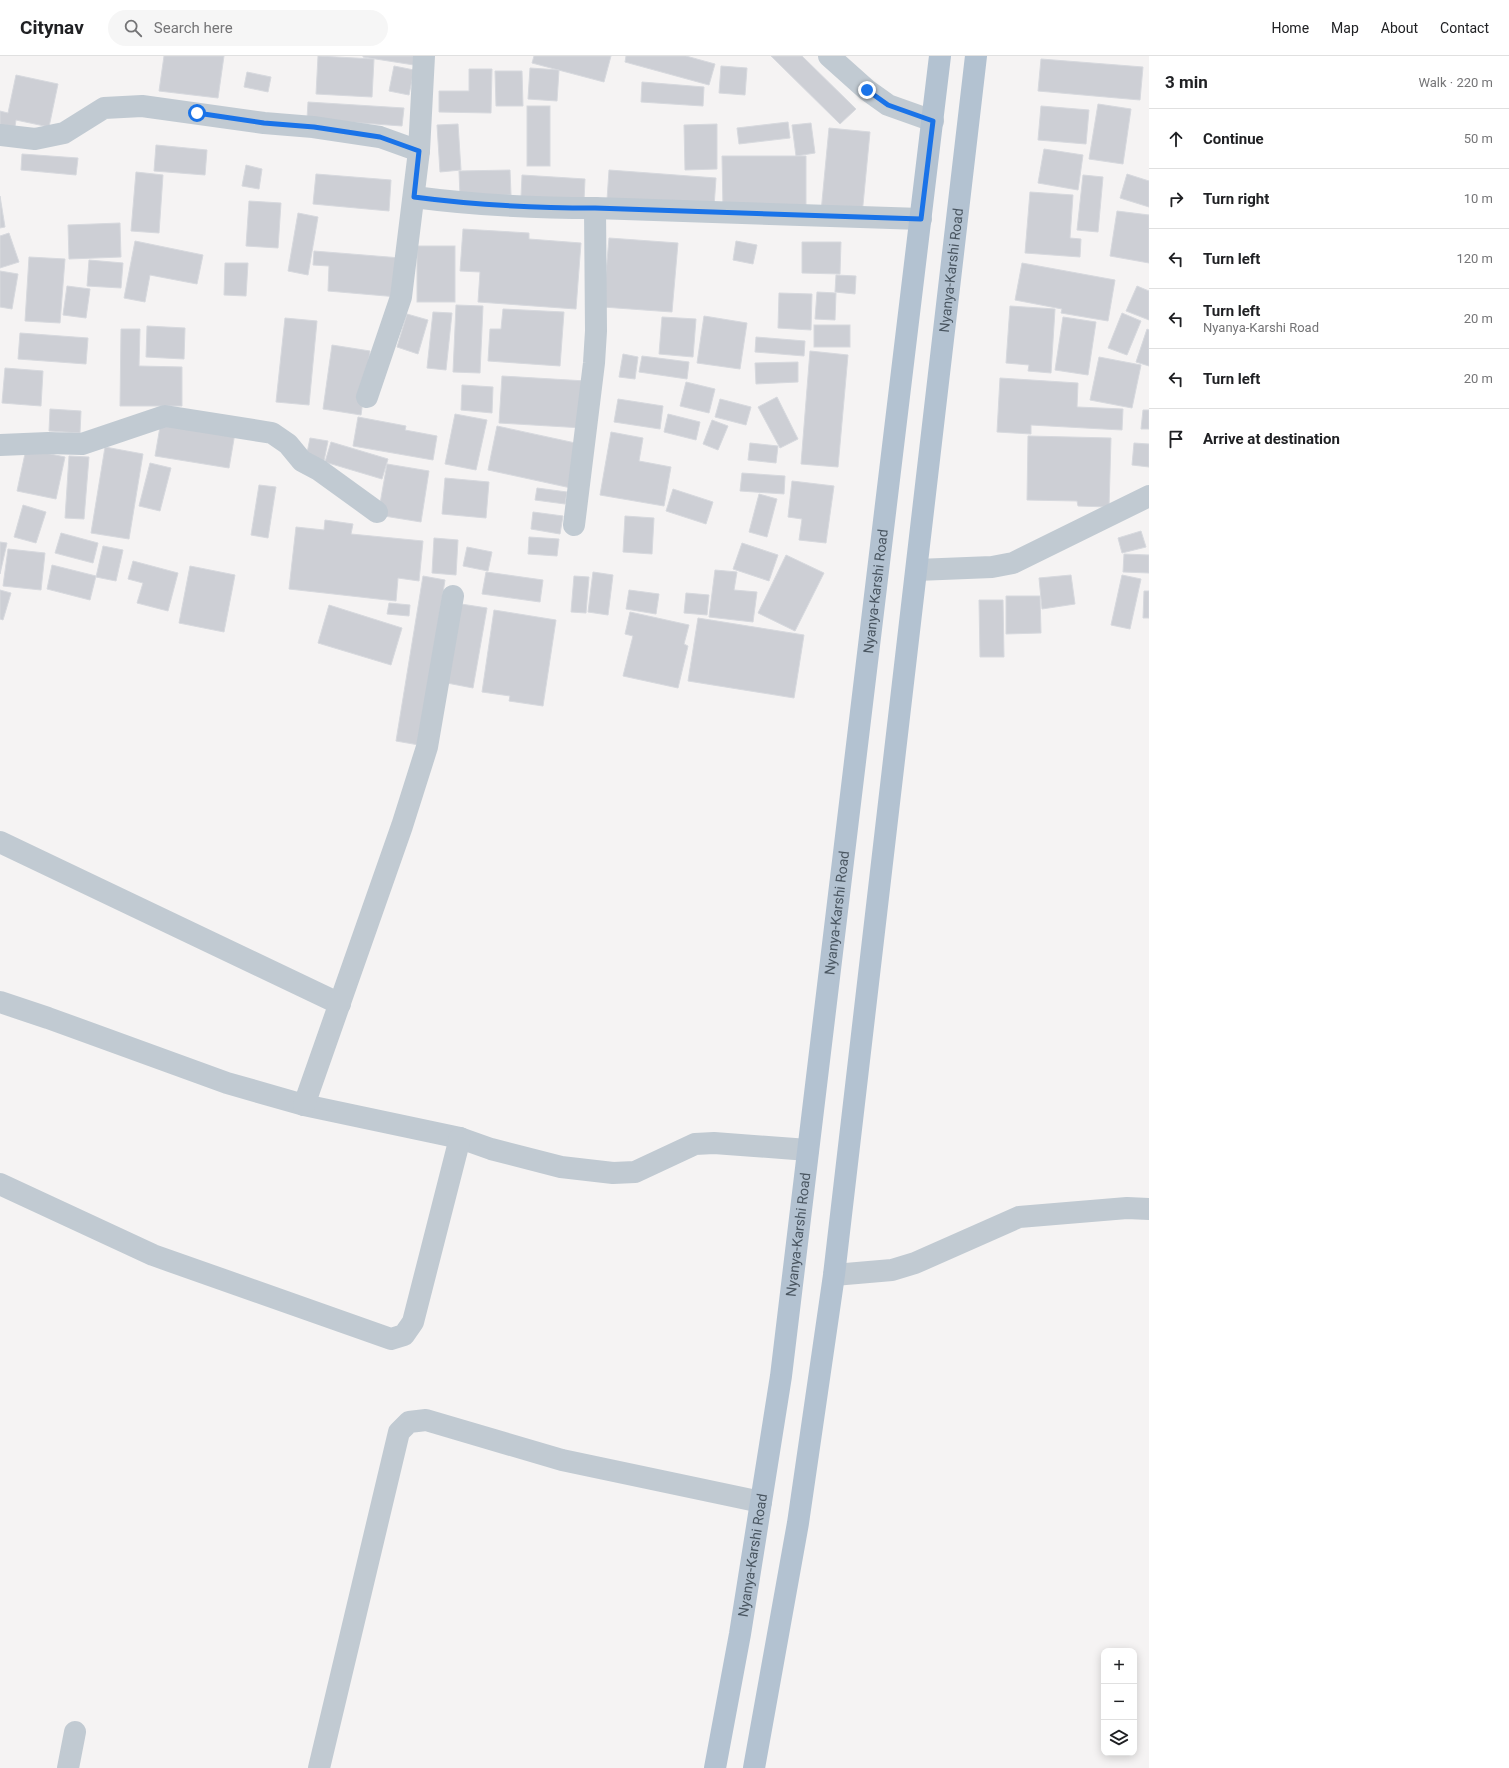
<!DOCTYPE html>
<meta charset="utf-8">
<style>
:root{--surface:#fff;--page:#f6f6f6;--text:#202124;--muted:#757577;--line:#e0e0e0}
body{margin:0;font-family:Roboto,sans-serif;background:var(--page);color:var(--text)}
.controls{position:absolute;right:12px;bottom:12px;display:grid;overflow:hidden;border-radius:8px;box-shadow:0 2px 10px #0003}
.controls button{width:36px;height:36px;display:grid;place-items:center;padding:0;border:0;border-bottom:1px solid var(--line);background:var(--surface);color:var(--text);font:20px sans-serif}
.stop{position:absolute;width:12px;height:12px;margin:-9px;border:3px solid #1a73e8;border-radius:50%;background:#fff}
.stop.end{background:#1a73e8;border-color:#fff;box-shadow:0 1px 4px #0008}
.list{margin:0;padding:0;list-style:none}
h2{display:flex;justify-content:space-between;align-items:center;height:52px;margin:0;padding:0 16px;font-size:17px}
h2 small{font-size:13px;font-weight:400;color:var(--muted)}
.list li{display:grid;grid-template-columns:26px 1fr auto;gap:12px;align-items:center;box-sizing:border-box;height:60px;padding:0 16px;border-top:1px solid var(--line)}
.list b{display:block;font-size:15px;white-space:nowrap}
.list p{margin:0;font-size:13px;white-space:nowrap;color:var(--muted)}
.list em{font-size:13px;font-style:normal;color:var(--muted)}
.icon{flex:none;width:22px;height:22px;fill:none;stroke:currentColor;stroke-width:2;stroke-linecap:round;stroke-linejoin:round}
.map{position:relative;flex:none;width:1149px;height:1712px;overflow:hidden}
header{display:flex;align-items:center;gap:24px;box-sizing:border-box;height:56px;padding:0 20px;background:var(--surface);border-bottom:1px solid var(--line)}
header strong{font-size:19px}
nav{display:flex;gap:22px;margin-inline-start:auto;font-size:14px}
.search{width:280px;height:36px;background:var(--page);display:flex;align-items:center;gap:10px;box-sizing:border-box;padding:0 14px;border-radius:22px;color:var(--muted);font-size:15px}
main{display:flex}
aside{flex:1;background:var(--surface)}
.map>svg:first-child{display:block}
</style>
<header>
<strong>Citynav</strong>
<div class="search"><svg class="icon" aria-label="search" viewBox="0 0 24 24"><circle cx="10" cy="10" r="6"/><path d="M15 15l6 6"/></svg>Search here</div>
<nav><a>Home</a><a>Map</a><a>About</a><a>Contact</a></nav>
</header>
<main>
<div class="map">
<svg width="1149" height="1712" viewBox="0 0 1149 1712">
<rect width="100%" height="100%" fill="#f5f3f3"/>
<g fill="#cdcfd5" stroke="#d7d9de">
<path d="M164,0H224L218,42L159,35Z"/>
<path d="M318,0L374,3L372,41L316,38Z"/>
<path d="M363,0H415L414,9L363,1Z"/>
<path d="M534,0H611L604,26L532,7Z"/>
<path d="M626,0H686L715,8L709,29L625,6Z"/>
<path d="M771,0H802L856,53L840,68Z"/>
<path d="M1041,3L1143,11L1140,44L1038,35Z"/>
<path d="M394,10L414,14L409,39L389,35Z"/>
<path d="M721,10L747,12L745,39L719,37Z"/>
<path d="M530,12L559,14L557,45L528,43Z"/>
<path d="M469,13H492L491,57L439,56V35H469Z"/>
<path d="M495,15H522L523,50H496Z"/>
<path d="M247,16L271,21L268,36L244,31Z"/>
<path d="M16,19L58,28L49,71L16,64L14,77L0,74V55L8,57Z"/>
<path d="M642,26L704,31L703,50L641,46Z"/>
<path d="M308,46L404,52L402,70L307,63Z"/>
<path d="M1098,48L1131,53L1123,108L1089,103Z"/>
<rect x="527" y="50" width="23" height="60"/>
<path d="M1041,50L1089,54L1086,88L1038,84Z"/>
<path d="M788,66L790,82L739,88L737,72Z"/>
<path d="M811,67L815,97L796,100L792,69Z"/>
<path d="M458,68L461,114L440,116L437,69Z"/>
<path d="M717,68V113L685,114L684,69Z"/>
<path d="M829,72L870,76L862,159L821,156Z"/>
<path d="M156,89L207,94L205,119L154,115Z"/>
<path d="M1044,93L1083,99L1078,134L1038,127Z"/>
<path d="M22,98L78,102L76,119L21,114Z"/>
<path d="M722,100H806V153H723Z"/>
<path d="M246,109L262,113L259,133L242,130Z"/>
<path d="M510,114L511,139L460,140L459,115Z"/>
<path d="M609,114L716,122L714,151L607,144Z"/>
<path d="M136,116L163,119L159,177L131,175Z"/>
<path d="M316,118L391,124L389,155L313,148Z"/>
<path d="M1127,118L1149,125V151L1120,142Z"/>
<path d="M522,119L585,123L584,145L521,141Z"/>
<path d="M1083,119L1103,121L1098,176L1077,174Z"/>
<path d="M1030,136L1073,139L1070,182L1081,183L1080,201L1025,197Z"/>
<path d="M0,140L5,171L0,172Z"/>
<path d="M249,145L281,147L278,192L246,190Z"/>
<path d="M1117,155L1149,159V207L1110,200Z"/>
<path d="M298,157L318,161L308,219L288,215Z"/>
<path d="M120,167L121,201L69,203L68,169Z"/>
<path d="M463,173L529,177V183L581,187L576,253L478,246L480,216L460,215Z"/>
<path d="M9,177L19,206L0,212V180Z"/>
<path d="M609,182L678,187L672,256L603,251Z"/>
<path d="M135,185L203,199L197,228L150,219L145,246L124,242Z"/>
<path d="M736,185L757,189L753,208L733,204Z"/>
<path d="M802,186H841L840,218L802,217Z"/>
<rect x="417" y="190" width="38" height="56"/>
<path d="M314,195L401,202L398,241L328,235L329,210L313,209Z"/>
<path d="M29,201L65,203L60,267L25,265Z"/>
<path d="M89,204L123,207L121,232L87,230Z"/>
<path d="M225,207H248L246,240L224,239Z"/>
<path d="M1022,207L1115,224L1108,265L1061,257L1062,253L1015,244Z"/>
<path d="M0,215L18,218L12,253L0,251Z"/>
<path d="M836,219L856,220L855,238L835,236Z"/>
<path d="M67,230L90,233L86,262L63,259Z"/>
<path d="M1137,230L1149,235V264L1126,255Z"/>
<path d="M817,236L836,237L835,264L815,263Z"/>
<path d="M779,237L812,238L811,274L778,272Z"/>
<path d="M456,249L483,250L480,317L453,316Z"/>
<path d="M1010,250L1055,253L1051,317L1028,315L1029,309L1006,307Z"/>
<path d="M503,253L564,256L560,310L488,305L490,273H501Z"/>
<path d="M433,256L452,257L446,314L427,312Z"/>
<path d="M1122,257L1141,265L1127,299L1108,292Z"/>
<path d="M407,258L428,264L418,298L397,291Z"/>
<path d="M704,260L747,267L740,313L697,307Z"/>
<path d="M662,261L696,263L693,301L659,298Z"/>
<path d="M1063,261L1096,266L1088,319L1055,314Z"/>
<path d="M285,262L317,265L309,349L276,346Z"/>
<rect x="814" y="269" width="36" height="22"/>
<path d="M147,270L185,272L184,303L146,301Z"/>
<path d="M121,273H140L139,310L182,311V350H120Z"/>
<path d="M1147,273L1149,274V310L1136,306Z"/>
<path d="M20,277L88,282L86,308L18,303Z"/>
<path d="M756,281L805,285L804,300L755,296Z"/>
<path d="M332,289L370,295L361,359L323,353Z"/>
<path d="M810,295L848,299L838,411L801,408Z"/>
<path d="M623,298L638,301L635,323L619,321Z"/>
<path d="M642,300L689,306L687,323L639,316Z"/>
<path d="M1099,301L1141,309L1132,352L1090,344Z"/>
<path d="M798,306V326L756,328L755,307Z"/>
<path d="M5,312L43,315L41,350L2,347Z"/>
<path d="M502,320L586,325L583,372L499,367Z"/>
<path d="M1000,322L1078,327L1077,351L1123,353L1122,374L1031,369V378L997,376Z"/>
<path d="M686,326L715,333L709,357L680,350Z"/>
<path d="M462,329L493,331L492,357L461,354Z"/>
<path d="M777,341L798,383L780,392L758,351Z"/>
<path d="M618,343L663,350L660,373L614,366Z"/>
<path d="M720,343L751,351L746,369L715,361Z"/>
<path d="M50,353L81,355L80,377L49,375Z"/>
<path d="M1143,354H1149V373H1141Z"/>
<path d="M455,358L487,364L476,414L445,408Z"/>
<path d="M668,358L700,366L696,384L664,376Z"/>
<path d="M358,361L406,370L405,374L437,380L433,404L353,390Z"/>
<path d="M712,364L728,370L718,394L703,388Z"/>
<path d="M161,365L235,377L229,412L155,400Z"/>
<path d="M497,370L580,388L571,432L488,414Z"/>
<path d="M611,376L643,382L639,405L671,411L664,450L600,439Z"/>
<path d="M1028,380L1111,382L1109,451L1078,450L1077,445L1027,444Z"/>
<path d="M310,382L328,385L324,405L306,402Z"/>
<path d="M331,386L388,403L382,423L325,406Z"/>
<path d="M750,387L778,390L776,407L748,404Z"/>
<path d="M1134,387L1149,388V411L1132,409Z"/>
<path d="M105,391L143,398L129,483L91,477Z"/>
<path d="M26,393L65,401L56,443L17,435Z"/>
<path d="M69,400L89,401L84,463L65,462Z"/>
<path d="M150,407L171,412L160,455L139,450Z"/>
<path d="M387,408L429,415L421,466L378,459Z"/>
<path d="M742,417L785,420L784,438L740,435Z"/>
<path d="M445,422L489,426L486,462L442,458Z"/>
<path d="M792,425L834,430L826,487L799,484L802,463L788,461Z"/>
<path d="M259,429L276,431L268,482L251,479Z"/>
<path d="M537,432L567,436L565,448L535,444Z"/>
<path d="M673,433L713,446L706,468L666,455Z"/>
<path d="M759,438L777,443L767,481L749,476Z"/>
<path d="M23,449L46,456L36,487L14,481Z"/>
<path d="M533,456L563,460L560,478L531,473Z"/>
<path d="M625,460L654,462L652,498L623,496Z"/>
<path d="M325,464L353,468L351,478L423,485L419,525L398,522L396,545L289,533L296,471L324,474Z"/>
<path d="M1141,475L1146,491L1122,497L1118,482Z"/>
<path d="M61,477L98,487L93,507L55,497Z"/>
<path d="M529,481L559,483L557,500L528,498Z"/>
<path d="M434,482L458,484L456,519L432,517Z"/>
<path d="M0,486L7,487L0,518Z"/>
<path d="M742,487L778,499L769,525L733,513Z"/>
<path d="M103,490L123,494L116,525L96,521Z"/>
<path d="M467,491L492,496L488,515L463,510Z"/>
<path d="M8,493L45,497L41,534L3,530Z"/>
<path d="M1124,498L1149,499V517L1123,516Z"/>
<path d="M786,499L824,517L795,575L758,557Z"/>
<path d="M133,505L178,517L168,555L137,547L143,527L128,523Z"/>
<path d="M52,509L96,520L90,544L47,533Z"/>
<path d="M190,510L235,519L224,576L179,567Z"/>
<path d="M715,514L737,516L734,534L757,536L753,566L709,561Z"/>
<path d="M486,516L543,524L540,546L482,538Z"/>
<path d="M593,516L613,519L608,559L588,556Z"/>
<path d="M1071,519L1075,548L1042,553L1039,522Z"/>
<path d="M1122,519L1141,523L1130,573L1111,569Z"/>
<path d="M423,520L445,524L419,689L396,685Z"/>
<path d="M574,520L589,521L586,557L571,556Z"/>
<path d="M0,534L11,537L3,564L0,563Z"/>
<path d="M629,534L659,538L656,558L626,553Z"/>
<path d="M1144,535H1149V562H1143Z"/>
<path d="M686,537L709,539L707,559L684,557Z"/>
<path d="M1006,540H1040L1041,577L1006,578Z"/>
<path d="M979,544H1003L1004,601H980Z"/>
<path d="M389,547L410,549L409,560L387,558Z"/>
<path d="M461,548L487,552L473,632L447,627Z"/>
<path d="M329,549L402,572L391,609L318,587Z"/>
<path d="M494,554L556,564L543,650L509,645L510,640L482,636Z"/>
<path d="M630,556L689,569L684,588L688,590L678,632L623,620L633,580L625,578Z"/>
<path d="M698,562L804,579L794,642L688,625Z"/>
</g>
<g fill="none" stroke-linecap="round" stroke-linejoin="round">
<g stroke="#c1cad2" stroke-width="22">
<path d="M829,0L867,34L888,49L933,65"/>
<path d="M0,79L35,83L64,77L104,52L142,50L264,67L313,71L380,81L419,95"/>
<path d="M414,141C474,149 534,152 595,152L921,163"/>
<path d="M367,341L401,241L419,95L424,0"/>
<path d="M0,389L48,387L82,388L165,360L272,377L288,388L302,405L319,414L377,456"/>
<path d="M574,469L594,307L596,275L595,152"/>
<path d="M917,514L992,511L1013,507L1149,440"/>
<path d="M0,786L340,948"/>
<path d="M0,946L48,962L227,1027L304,1049L460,1082L491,1093L561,1111L613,1117L635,1116L695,1088L714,1087L808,1094"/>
<path d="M304,1049L402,770L427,691L453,540"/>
<path d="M0,1128L153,1199L391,1283L404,1279L413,1266L460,1082"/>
<path d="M834,1219L892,1214L915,1207L1019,1161L1127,1152L1149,1153"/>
<path d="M68,1712L75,1676"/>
<path d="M319,1712L399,1376L409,1366L426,1364L562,1404L761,1446"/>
</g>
<g stroke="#b3c2d1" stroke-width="22">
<path id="s1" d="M715,1712L740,1578L781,1320L940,0"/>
<path id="s2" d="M754,1712L798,1467L834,1219L976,0"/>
</g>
</g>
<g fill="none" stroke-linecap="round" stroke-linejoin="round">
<path stroke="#1a73e8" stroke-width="5" d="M197,57L264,67L314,71L380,81L419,95L414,141C474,149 534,152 595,152L921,163L933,65L888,49L867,34"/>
</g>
<g text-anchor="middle" stroke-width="3" stroke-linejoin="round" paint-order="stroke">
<g font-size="14" fill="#4a5661" stroke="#fff">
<text dy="5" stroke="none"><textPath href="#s2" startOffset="1511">Nyanya-Karshi Road</textPath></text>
<text dy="5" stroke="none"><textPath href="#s1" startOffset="1188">Nyanya-Karshi Road</textPath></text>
<text dy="5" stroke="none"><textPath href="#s1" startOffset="864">Nyanya-Karshi Road</textPath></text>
<text dy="5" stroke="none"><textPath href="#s1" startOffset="540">Nyanya-Karshi Road</textPath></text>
<text dy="5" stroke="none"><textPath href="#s1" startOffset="216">Nyanya-Karshi Road</textPath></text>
</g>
</g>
</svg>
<div class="controls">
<button>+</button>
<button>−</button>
<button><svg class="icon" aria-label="layers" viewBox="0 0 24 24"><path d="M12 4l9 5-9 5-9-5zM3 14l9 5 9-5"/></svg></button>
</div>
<div class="stop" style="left:197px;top:57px"></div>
<div class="stop end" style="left:867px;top:34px"></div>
</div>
<aside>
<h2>3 min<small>Walk · 220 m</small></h2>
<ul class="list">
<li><svg class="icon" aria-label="ahead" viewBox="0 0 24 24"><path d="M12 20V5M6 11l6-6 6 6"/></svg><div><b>Continue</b></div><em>50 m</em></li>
<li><svg class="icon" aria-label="right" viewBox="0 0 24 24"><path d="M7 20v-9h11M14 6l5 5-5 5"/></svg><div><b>Turn right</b></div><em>10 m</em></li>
<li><svg class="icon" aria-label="left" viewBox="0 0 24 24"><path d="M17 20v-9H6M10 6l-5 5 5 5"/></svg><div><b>Turn left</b></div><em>120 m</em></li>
<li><svg class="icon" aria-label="left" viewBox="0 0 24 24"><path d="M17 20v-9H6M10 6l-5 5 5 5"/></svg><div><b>Turn left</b><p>Nyanya-Karshi Road</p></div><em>20 m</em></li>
<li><svg class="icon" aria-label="left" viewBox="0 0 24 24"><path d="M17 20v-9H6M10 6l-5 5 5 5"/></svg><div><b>Turn left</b></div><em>20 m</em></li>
<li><svg class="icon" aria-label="arrive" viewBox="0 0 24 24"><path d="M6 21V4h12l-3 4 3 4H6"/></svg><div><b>Arrive at destination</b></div></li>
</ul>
</aside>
</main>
